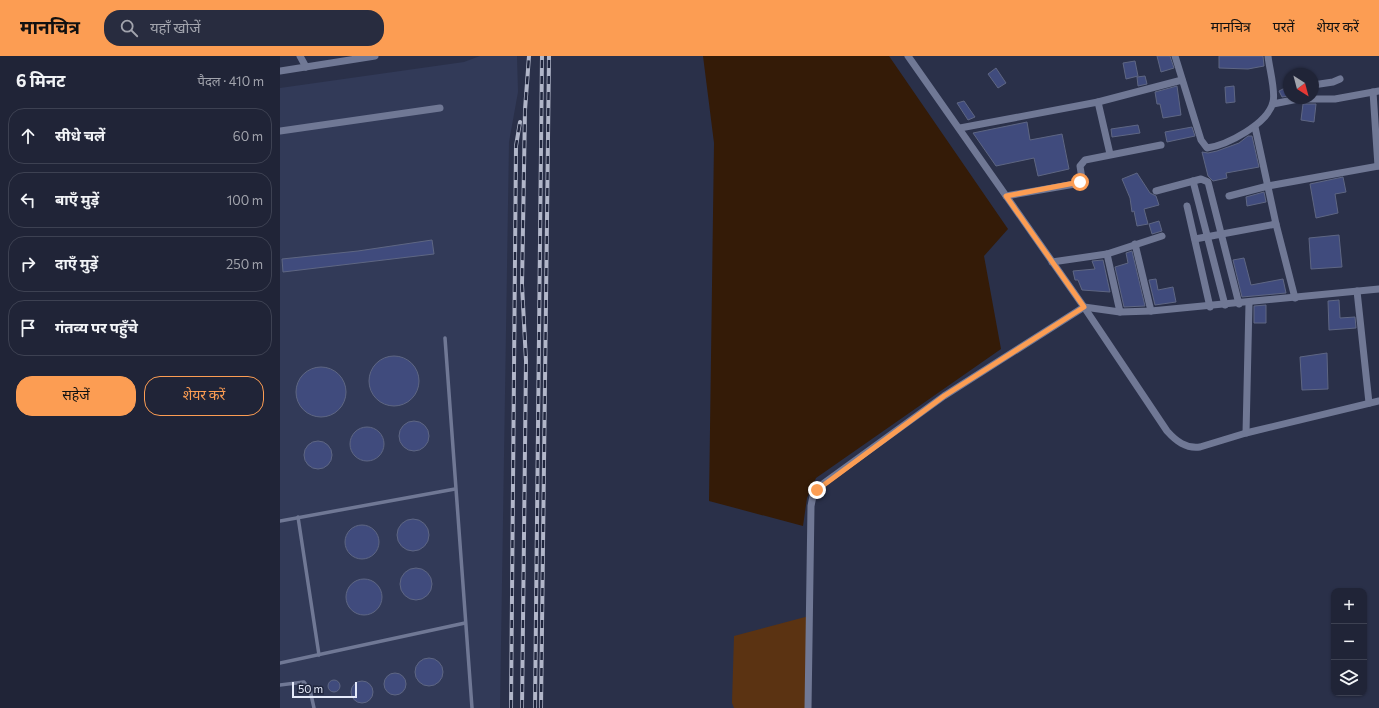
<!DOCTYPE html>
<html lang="hi">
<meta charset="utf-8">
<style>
:root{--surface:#202437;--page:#282c3f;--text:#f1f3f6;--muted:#a2a4ad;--line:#3d4152;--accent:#fc9d53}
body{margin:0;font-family:Commissioner,"Noto Sans Devanagari",sans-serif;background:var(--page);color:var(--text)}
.controls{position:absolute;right:12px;bottom:12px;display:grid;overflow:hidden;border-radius:8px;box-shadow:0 1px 3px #0004}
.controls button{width:36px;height:36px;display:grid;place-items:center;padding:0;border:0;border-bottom:1px solid var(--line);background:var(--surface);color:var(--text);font:20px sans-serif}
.compass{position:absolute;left:1003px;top:12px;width:36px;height:36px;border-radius:50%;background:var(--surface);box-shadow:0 1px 3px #0004;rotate:144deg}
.scale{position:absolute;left:12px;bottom:10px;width:65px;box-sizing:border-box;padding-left:4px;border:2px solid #e5eafa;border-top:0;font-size:11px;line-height:14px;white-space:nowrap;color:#e5eafa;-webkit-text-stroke:3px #20263e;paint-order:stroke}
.stop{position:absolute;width:12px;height:12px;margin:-9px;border:3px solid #fc9d53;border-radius:50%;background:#fff}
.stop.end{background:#fc9d53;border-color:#fff;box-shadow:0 1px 4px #0008}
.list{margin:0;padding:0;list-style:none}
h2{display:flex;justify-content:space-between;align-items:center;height:52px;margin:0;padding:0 16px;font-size:17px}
h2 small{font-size:13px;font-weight:400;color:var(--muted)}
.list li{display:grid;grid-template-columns:26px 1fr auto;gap:12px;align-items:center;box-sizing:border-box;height:56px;margin:0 8px 8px;padding:0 8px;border:1px solid var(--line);border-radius:16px}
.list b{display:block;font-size:15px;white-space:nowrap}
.list em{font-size:13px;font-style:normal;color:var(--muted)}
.actions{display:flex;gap:8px;padding:12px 16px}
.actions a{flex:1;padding:9px 0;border:1px solid var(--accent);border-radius:16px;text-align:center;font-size:14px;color:var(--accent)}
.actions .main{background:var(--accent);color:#111}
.icon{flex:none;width:22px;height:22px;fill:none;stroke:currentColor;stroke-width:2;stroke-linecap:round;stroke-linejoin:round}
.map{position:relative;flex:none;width:1099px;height:652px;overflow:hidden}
header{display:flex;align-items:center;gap:24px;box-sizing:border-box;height:56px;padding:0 20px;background:var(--accent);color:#111}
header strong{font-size:19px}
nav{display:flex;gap:22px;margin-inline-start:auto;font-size:14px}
.search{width:280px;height:36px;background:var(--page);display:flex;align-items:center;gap:10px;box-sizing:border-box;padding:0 14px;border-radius:16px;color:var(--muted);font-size:15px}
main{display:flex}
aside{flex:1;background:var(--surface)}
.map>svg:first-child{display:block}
</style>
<header>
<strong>मानचित्र</strong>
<div class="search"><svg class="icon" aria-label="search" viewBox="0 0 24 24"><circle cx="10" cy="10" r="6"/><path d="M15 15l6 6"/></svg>यहाँ खोजें</div>
<nav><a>मानचित्र</a><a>परतें</a><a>शेयर करें</a></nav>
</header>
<main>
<aside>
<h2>6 मिनट<small>पैदल · 410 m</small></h2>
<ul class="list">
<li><svg class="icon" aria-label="ahead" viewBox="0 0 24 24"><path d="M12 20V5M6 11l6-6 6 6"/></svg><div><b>सीधे चलें</b></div><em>60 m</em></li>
<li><svg class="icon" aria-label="left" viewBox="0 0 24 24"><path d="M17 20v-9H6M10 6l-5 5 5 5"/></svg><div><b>बाएँ मुड़ें</b></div><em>100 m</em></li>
<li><svg class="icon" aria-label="right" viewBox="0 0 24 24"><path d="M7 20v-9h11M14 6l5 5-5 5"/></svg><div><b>दाएँ मुड़ें</b></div><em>250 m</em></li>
<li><svg class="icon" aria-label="arrive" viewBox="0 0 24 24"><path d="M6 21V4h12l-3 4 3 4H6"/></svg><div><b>गंतव्य पर पहुँचे</b></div></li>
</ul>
<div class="actions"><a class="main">सहेजें</a><a>शेयर करें</a></div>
</aside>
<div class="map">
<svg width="1099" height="652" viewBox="0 0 1099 652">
<rect width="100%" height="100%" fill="#2a3049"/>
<path fill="#323a58" d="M200,0H237L238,36L229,86L220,652H0V32L184,6Z"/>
<path fill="#5b3312" d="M529,560L527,652H454L452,647L454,580Z"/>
<path fill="#341b07" d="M423,0H609L728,173L704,200L721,293L536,422L527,442L523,470L429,445L434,87Z"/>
<g fill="#404b7d" stroke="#5e6683">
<path d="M877,0H890L894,12L881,16Z"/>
<path d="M939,0H983L984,10L968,13L939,12Z"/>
<path d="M855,5L858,20L846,23L843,7Z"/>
<path d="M716,12L726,27L718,32L708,18Z"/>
<path d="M865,20L867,28L858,30L857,21Z"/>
<path d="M897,30L901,59L883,62L880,48H877L875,36Z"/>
<path d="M954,30L955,46L946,47L945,31Z"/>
<path d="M1009,30V40L1002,41L999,35Z"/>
<path d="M684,45L695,61L688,64L677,47Z"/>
<path d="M1023,48H1036L1034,66L1021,64Z"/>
<path d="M747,66L750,84L782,78L789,113L758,120L754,102L716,110L693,77Z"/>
<path d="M858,69L860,77L832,81L831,73Z"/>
<path d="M912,71L915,80L887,86L885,76Z"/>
<path d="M968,80H972L979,111L946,117L947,122L933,125L928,120L922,96L928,97L937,95L959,87Z"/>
<path d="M857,117L870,137L876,140L879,149L864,153L868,168L857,170L854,155L852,156L850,142L842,123Z"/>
<path d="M1063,121L1066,136L1055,138L1058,157L1036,162L1030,128Z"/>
<path d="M984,136L986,146L967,150L966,141Z"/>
<path d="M879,165L882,175L872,178L869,168Z"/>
<path d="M1059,179L1062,211L1031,213L1029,182Z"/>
<path d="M152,184L154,198L3,216L2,203L78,195Z"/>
<path d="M852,195L865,250L844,251L835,211L848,207L846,197Z"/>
<path d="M964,202L971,229L1003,223L1006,237L962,241L953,204Z"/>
<path d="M823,204L830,236L802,234L798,224H795L793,215L815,213L812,205Z"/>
<path d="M876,223L878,234L893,231L896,246L875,249L869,224Z"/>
<path d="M1059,244L1060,262L1075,261L1076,272L1049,274L1048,245Z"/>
<path d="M986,249V267H974V250Z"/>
<path d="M1047,297L1048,333L1022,334L1020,301Z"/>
<circle cx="114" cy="325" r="25"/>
<circle cx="41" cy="336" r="25"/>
<circle cx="134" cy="380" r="15"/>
<circle cx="87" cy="388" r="17"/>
<circle cx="38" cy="399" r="14"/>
<circle cx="133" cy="479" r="16"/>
<circle cx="82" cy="486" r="17"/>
<circle cx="136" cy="528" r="16"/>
<circle cx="84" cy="541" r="18"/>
<circle cx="149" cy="616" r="14"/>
<circle cx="115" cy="628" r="11"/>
<circle cx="54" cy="630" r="6"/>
<circle cx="82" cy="636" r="11"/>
</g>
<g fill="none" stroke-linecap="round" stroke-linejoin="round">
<g stroke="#707895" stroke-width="3.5">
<path d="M165,282L192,652"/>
<path d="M18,461L39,599"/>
<path d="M0,465L175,433"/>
<path d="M0,607L185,567"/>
<path d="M0,629L24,626L30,634L34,652"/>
</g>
<g stroke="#707895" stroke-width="7">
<path d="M20,0L26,11"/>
<path d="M628,0L804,251L887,375C896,385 906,393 920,391L966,377L1099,345"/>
<path d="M895,0L921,84L927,92C947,89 988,68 993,46C996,36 989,11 988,0"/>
<path d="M0,15L95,0"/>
<path d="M1033,29L1053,26L1060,23"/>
<path d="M1093,36L1098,110"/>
<path d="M818,46L830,98"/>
<path d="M993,48L1018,43H1055L1099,35"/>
<path d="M975,71L996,168L1015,242"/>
<path d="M680,72L818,46L902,24"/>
<path d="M0,75L160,52"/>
<path d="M913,125L945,249"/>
<path d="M876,135L921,123L928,126L959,248"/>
<path d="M726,140L795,128L802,123L800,110L805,104L881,89"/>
<path d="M949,140L988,130L1099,110"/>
<path d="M907,150L930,251"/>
<path d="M915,183L996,168"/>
<path d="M855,188L871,255"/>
<path d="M827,198L840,256"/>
<path d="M772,206L827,198L882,180"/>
<path d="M1077,235L1089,347"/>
<path d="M966,377L969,247"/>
<path d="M528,652L531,450L533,440L544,427L664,340L804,251L840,256L871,255L1099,233"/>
</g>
<g stroke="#b1b6c9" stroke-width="4">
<g id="rail">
<path d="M231,652L236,90L240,66"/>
<path d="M242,652L246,305L242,229L245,54L249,0"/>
<path d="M255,652L262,0"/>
<path d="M261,652L269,0"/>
</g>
</g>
<use href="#rail" stroke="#20263e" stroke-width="2.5" stroke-dasharray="8" stroke-linecap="butt"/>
</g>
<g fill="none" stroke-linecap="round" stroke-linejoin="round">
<path stroke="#fc9d53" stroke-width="5" d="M537,434L664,340L804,251L726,140L800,126"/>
</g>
</svg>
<div class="controls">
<button>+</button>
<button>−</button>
<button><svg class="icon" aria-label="layers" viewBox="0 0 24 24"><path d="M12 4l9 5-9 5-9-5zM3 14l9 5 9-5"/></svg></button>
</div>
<svg class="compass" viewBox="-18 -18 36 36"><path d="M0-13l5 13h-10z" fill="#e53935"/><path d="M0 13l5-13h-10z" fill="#a2a4ad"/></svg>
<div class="scale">50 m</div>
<div class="stop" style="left:800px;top:126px"></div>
<div class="stop end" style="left:537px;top:434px"></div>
</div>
</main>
